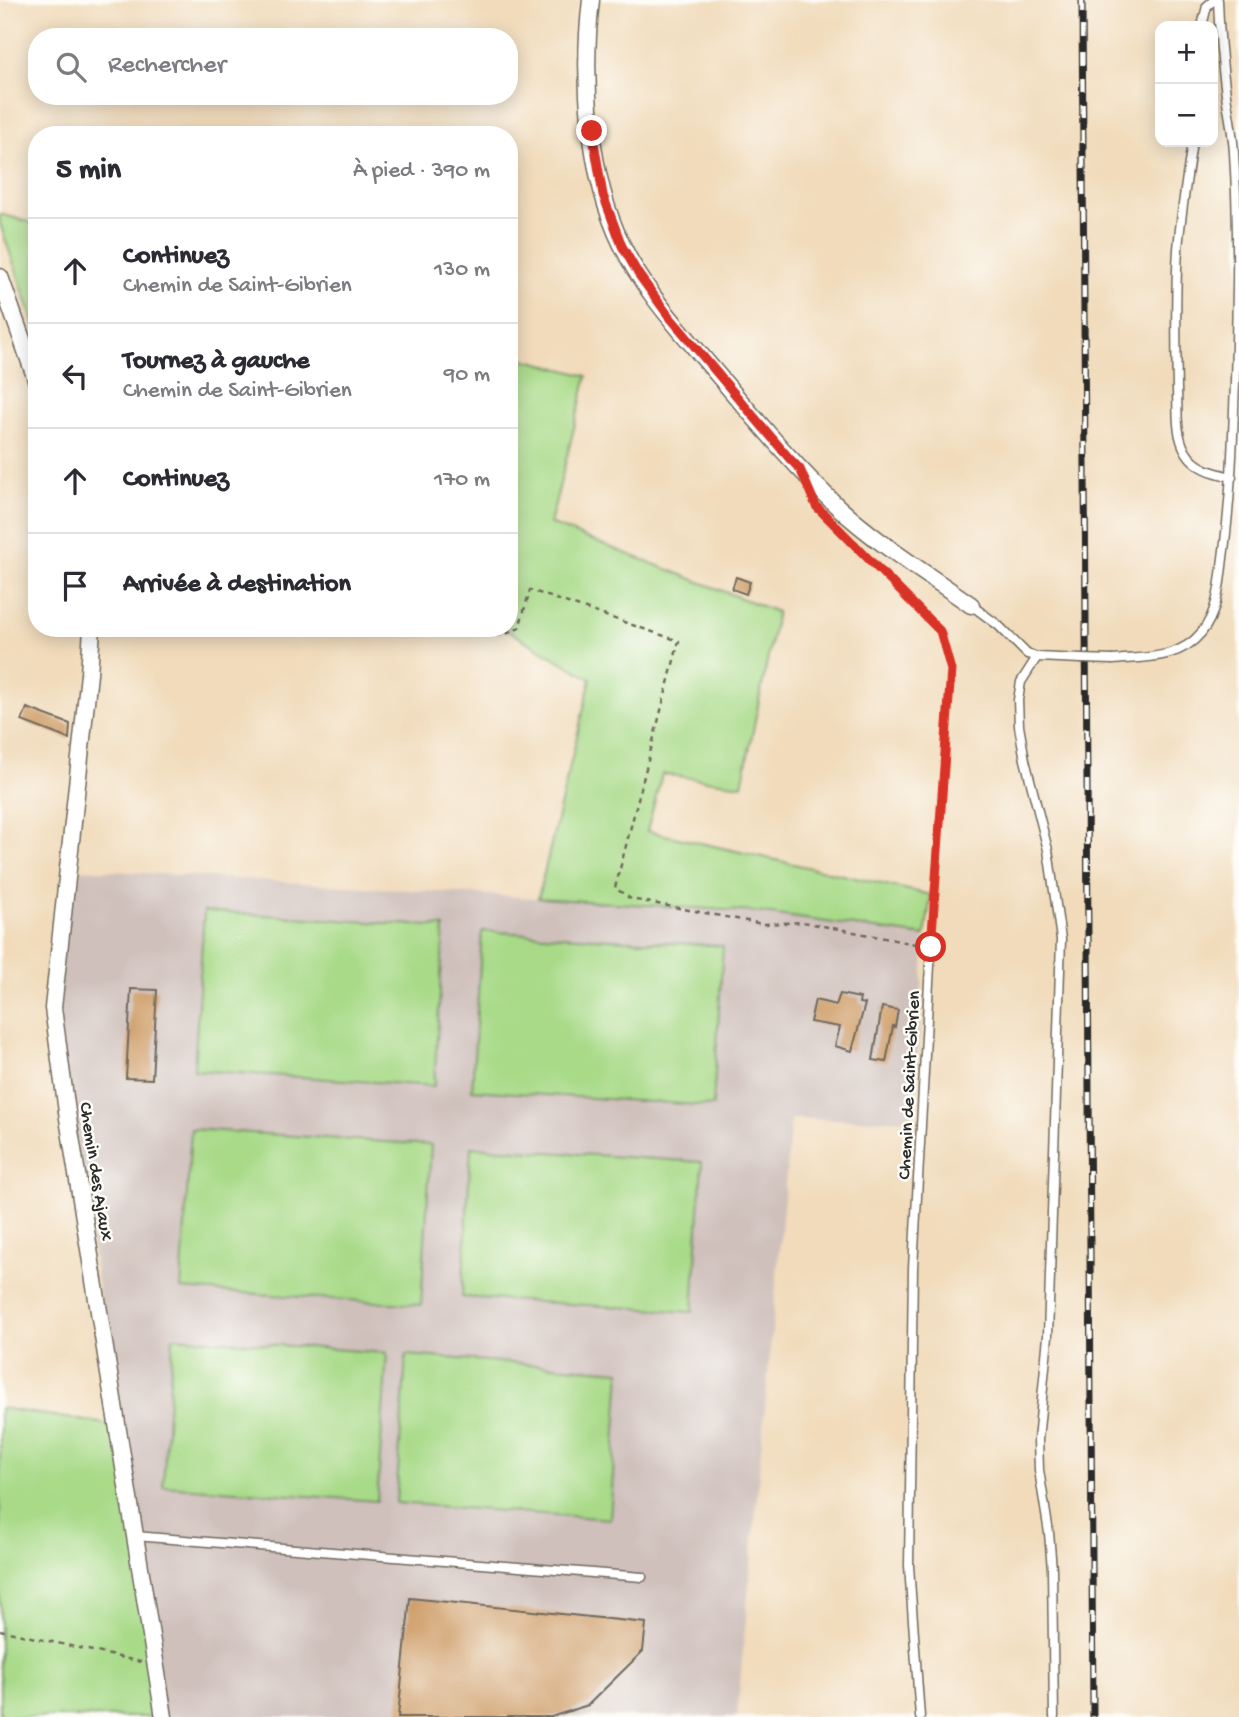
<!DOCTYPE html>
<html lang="fr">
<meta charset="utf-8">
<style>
:root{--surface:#fff;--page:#f2f2f3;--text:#2b2b33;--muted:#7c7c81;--line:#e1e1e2}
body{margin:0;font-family:"Gochi Hand",sans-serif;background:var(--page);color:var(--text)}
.controls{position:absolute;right:21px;top:21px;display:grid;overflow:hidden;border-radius:14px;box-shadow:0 4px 18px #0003}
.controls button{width:63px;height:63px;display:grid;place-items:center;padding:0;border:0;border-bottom:2px solid var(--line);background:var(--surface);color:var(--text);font:35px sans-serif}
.stop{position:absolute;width:21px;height:21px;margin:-16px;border:5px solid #d93025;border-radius:50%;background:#fff}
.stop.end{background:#d93025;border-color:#fff;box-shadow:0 2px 7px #0008}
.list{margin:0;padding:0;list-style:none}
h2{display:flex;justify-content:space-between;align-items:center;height:91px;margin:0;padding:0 28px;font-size:30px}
h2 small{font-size:23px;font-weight:400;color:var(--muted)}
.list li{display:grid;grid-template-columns:46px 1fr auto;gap:21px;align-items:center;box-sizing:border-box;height:105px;padding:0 28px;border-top:2px solid var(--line)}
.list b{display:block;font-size:26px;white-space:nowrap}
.list p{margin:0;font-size:23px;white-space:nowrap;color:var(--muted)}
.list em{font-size:23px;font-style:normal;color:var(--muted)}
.icon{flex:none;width:38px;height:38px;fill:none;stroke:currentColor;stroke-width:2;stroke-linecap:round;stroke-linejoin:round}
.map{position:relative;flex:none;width:1239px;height:1717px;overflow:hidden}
.search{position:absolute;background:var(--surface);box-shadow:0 4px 18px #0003;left:28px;top:28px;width:490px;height:77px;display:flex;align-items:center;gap:18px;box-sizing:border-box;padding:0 24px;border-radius:28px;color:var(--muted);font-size:26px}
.panel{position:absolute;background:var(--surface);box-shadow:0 4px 18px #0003;left:28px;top:126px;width:490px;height:511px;border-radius:28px}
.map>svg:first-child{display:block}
</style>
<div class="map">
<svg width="1239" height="1717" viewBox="0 0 1239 1717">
<rect width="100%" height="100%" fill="#fdfcf7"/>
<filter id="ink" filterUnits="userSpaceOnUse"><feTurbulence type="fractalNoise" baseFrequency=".0143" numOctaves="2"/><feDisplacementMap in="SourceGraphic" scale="14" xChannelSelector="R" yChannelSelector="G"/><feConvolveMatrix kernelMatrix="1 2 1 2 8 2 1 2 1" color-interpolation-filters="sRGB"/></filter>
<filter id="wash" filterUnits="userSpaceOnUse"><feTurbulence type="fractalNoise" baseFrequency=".00686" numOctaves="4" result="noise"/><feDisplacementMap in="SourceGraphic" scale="28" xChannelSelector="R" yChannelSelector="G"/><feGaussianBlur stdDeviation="1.57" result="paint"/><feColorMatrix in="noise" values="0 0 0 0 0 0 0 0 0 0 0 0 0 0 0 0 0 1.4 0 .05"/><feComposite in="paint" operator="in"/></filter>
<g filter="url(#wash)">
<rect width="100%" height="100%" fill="#f1dbbb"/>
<path fill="#cfc0bb" d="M65,868L756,912L925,936L914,1120L791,1119L737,1717H164L59,1032Z"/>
<g fill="#a8da88" stroke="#6a825a" stroke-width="2">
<path d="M0,214L37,224V331L0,224Z"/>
<path d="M509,355L587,376L550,524L777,612L742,785L662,774L647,831L931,895L925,936L756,912L538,898L591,679L510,632L496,628H509Z"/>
<path d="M204,911L444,927L434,1086L194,1070Z"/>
<path d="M482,931L723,946L713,1106L472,1090Z"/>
<path d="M191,1129L431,1145L421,1305L181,1289Z"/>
<path d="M471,1147L702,1162L693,1312L462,1297Z"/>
<path d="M173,1337L387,1353L377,1501L163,1486Z"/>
<path d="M406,1355L620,1371L610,1519L396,1503Z"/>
<path d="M0,1408L119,1426L164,1717H0Z"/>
</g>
<g id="blocks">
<g fill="#cd9a63">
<path d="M736,577L750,582L746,594L732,589Z"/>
<path d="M27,708L70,724L69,739L22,721Z"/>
<path d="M131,989L157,990L152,1079L126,1078Z"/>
<path d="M840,994L860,998L859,1003L865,1004L852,1051L835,1046L840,1027L810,1022L815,1000L836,1005Z"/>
<path d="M882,1007L898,1010L895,1027L893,1026L886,1062L873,1060Z"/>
<path d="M410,1598L646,1623L643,1651L588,1705L551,1717H398Z"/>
</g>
</g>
</g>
<g filter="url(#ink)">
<use href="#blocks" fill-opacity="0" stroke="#70695d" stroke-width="2"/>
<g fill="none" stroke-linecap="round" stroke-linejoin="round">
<g stroke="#70695d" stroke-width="11">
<g id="lane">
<path d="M1202,26L1207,6L1214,0"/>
<path d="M1192,142C1187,177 1181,213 1178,249C1175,296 1176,342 1177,389C1178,409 1175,434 1186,452C1196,469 1215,473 1232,477"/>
<path d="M971,605L998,625L1027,654L1037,657"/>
<path d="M1113,660C1144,657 1179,660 1201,633C1218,613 1220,583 1223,558C1231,499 1233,441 1235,382C1237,306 1239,229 1234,153C1233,134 1229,115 1226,95C1222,64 1219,32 1218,0"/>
<path d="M135,1536L642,1577"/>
<path d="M920,1717L909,1566L913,1268L931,947"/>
<path d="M1054,1717L1052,1569L1049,1533L1039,1470L1038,1440L1048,1336L1061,939L1048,850L1025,760L1019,726L1018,700L1021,682L1037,657L1081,659"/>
</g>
</g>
<g stroke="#70695d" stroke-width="19">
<g id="street">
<path d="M591,0C582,76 588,176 622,245C642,288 676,325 706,361C749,411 790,462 838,507C877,543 927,574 971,605"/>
<path d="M0,277L37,382"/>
<path d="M92,628L89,674L53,1008L67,1112L164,1717"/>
</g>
</g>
<g stroke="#70695d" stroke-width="2.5" stroke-dasharray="5 5" stroke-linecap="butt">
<path d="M841,532L940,631L951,670L932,937"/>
<path d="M468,628C490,635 497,640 519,628L530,590L679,641L615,888L631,899L763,924L803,922L920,945"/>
<path d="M0,1630L141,1662"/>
</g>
<use href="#lane" stroke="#fff" stroke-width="8"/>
<use href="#street" stroke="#fff" stroke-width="16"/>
<g stroke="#2b2b2b" stroke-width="7">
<path id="rail" d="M1082,0L1093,1717"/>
</g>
<use href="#rail" stroke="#fdfcf7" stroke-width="4.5" stroke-dasharray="13" stroke-linecap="butt"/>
<g stroke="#70695d" stroke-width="11" stroke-linecap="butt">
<path id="lane-bridge" d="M1081,659L1113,660"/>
</g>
<use href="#lane-bridge" stroke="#fff" stroke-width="8"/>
</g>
</g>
<g fill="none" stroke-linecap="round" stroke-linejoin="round" filter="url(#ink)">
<path stroke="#d93025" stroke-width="9" d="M592,131L603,195L622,246L639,275L668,315L789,458L800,469L816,506L940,631L951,670L931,947"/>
</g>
<g text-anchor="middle" stroke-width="5" stroke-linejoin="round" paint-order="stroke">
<g font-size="19" fill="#2b2b2b" stroke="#fdfcf7">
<text transform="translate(907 1085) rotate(-87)" y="7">Chemin de Saint-Gibrien</text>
<text transform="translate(98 1171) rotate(81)" y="7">Chemin des Ajaux</text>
</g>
</g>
</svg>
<div class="controls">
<button>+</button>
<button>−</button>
</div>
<div class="stop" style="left:931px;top:947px"></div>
<div class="stop end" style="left:592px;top:131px"></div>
<div class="search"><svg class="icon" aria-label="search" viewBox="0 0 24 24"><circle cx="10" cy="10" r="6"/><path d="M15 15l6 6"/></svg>Rechercher</div>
<section class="panel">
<h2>5 min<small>À pied · 390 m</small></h2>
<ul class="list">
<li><svg class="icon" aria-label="ahead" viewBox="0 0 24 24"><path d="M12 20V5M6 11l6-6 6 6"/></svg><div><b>Continuez</b><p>Chemin de Saint-Gibrien</p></div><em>130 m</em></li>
<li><svg class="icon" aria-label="left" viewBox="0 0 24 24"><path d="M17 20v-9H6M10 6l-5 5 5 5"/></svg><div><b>Tournez à gauche</b><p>Chemin de Saint-Gibrien</p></div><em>90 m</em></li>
<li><svg class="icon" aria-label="ahead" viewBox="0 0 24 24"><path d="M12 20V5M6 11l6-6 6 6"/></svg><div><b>Continuez</b></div><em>170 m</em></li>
<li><svg class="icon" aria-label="arrive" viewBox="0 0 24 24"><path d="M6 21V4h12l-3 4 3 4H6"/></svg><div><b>Arrivée à destination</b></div></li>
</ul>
</section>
</div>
